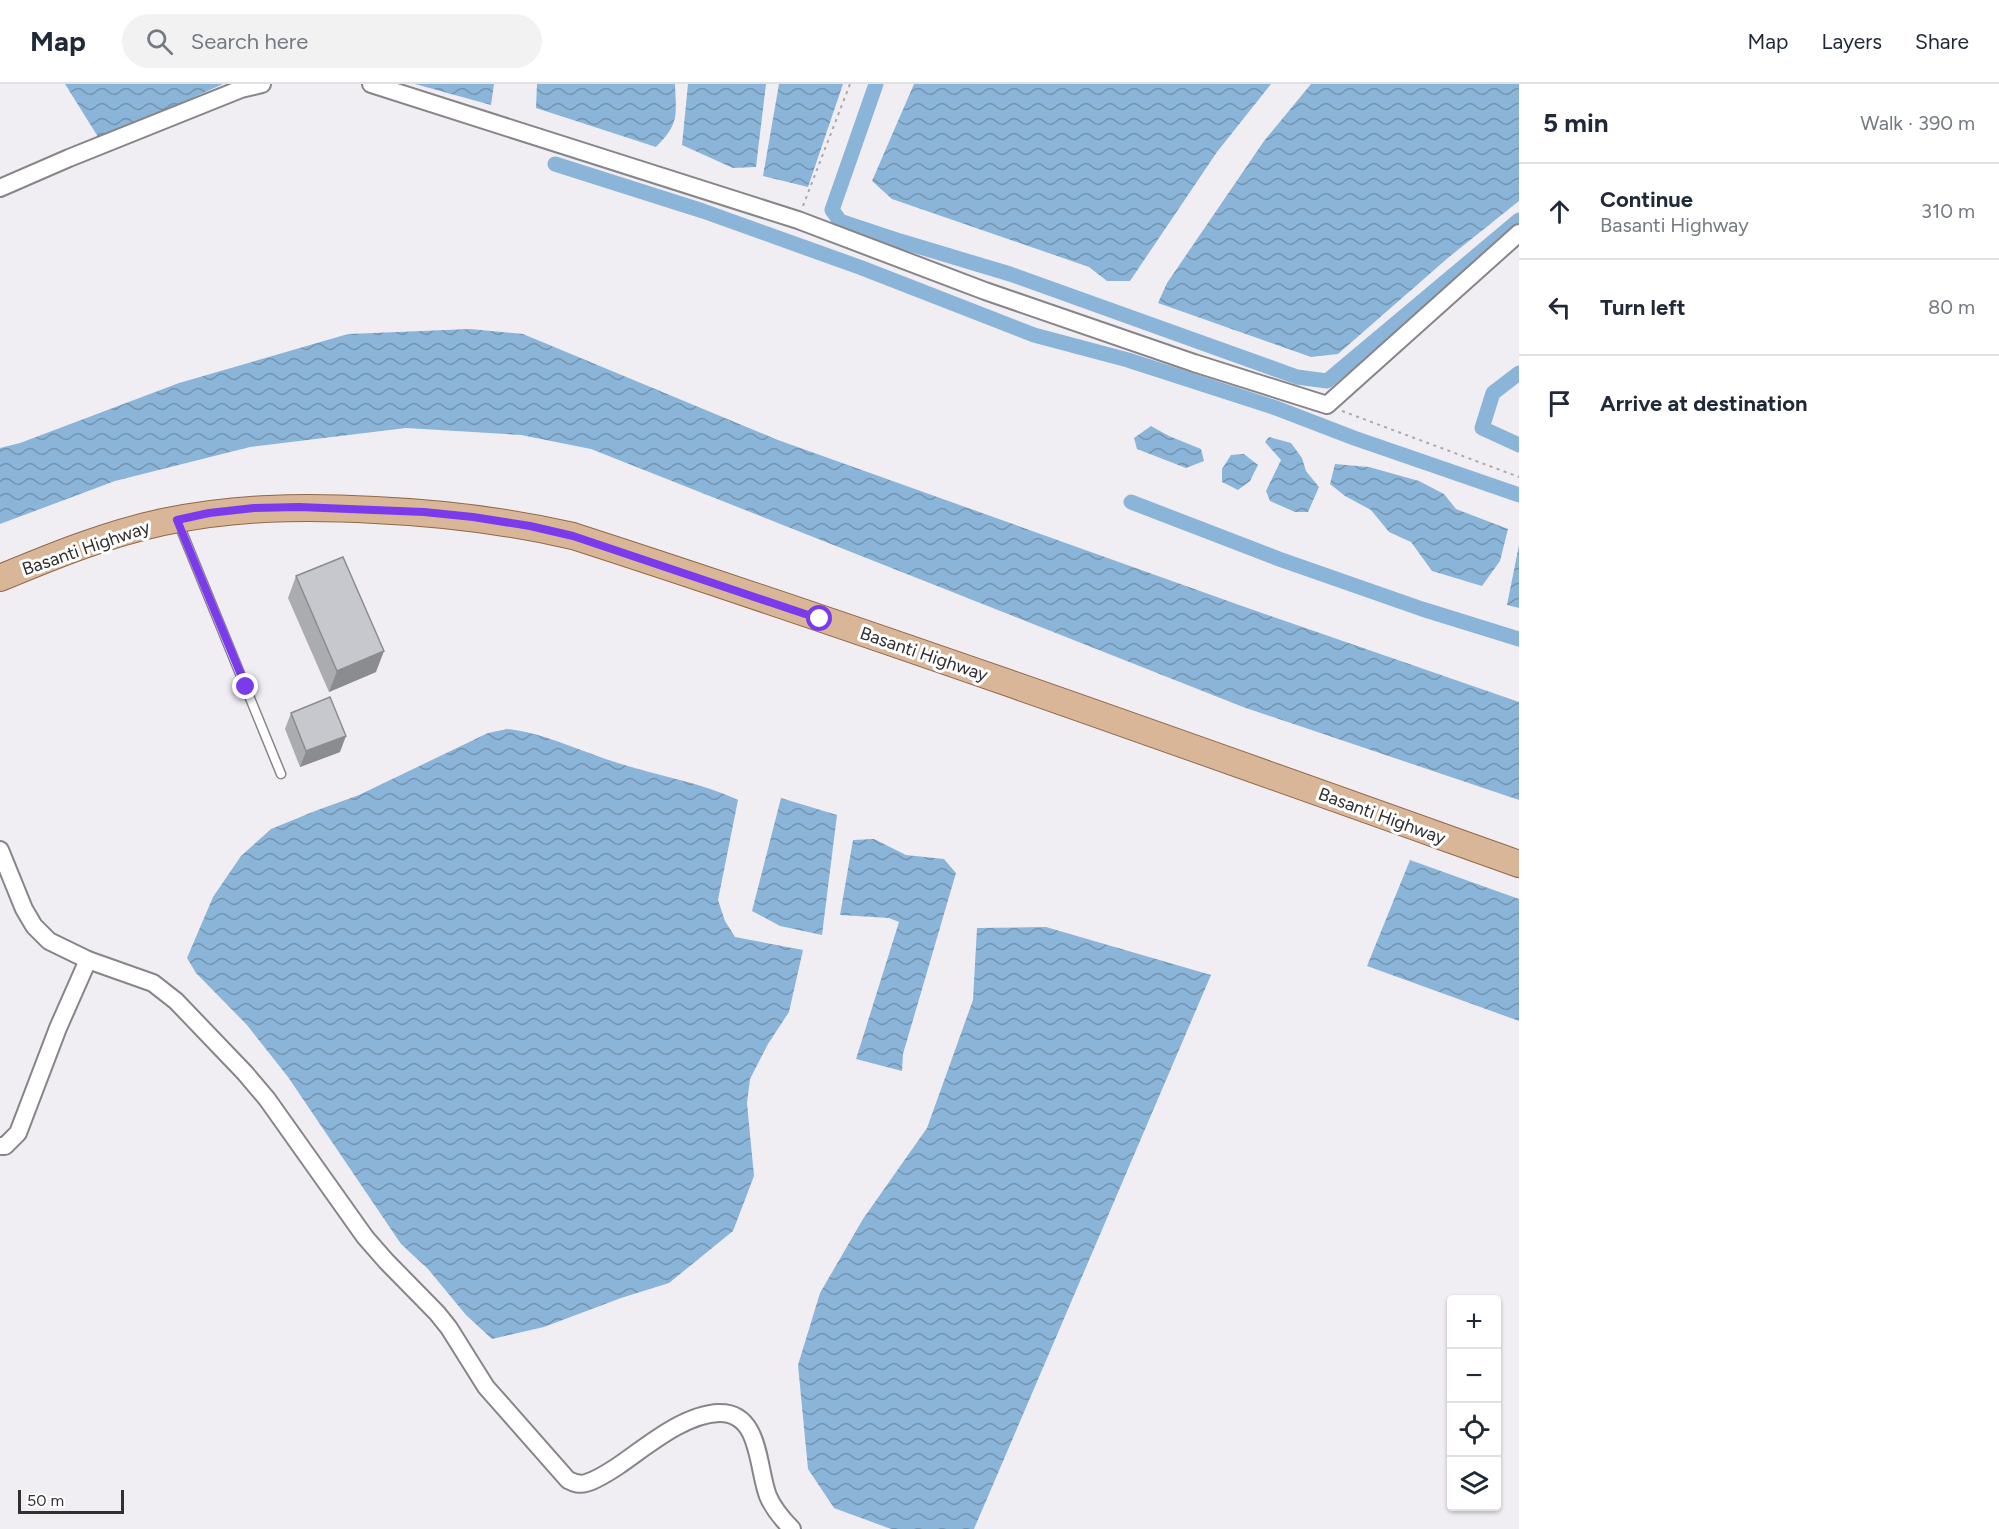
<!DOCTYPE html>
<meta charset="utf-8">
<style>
:root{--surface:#fff;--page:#f2f2f3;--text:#1f2937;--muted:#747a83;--line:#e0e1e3}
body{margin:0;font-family:Figtree,sans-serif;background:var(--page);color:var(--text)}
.controls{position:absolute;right:18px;bottom:18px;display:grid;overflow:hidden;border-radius:6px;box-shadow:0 2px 4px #0004}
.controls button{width:54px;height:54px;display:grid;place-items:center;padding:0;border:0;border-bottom:2px solid var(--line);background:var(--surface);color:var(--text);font:30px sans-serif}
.scale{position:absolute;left:18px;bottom:15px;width:106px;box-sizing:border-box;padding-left:6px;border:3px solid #302f31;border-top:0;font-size:16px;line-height:21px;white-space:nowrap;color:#302f31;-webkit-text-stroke:4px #fff;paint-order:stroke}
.stop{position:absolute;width:18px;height:18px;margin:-14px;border:4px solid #7c3aed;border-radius:50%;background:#fff}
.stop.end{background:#7c3aed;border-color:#fff;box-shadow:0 2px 6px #0008}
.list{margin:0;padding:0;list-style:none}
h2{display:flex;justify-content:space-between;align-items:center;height:78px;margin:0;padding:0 24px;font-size:26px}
h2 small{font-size:20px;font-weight:400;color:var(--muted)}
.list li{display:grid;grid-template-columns:39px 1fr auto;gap:18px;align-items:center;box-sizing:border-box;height:96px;padding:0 24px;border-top:2px solid var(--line)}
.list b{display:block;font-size:22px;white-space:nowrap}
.list p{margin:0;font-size:20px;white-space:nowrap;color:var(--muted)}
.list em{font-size:20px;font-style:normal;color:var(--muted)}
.icon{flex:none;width:33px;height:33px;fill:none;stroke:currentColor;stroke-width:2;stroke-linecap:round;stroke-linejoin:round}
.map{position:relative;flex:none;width:1519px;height:1445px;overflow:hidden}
header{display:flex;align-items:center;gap:36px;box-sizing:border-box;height:84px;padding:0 30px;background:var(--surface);border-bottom:2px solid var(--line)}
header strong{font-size:28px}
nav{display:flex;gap:33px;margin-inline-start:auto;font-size:21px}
.search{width:420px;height:54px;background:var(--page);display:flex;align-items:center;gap:15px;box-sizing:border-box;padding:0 21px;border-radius:33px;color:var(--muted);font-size:22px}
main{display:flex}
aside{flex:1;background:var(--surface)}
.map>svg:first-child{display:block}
</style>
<header>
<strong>Map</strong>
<div class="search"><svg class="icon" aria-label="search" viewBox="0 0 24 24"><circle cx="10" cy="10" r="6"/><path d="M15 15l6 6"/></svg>Search here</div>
<nav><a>Map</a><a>Layers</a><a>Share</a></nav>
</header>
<main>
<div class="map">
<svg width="1519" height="1445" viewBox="0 0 1519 1445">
<defs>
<pattern id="water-waves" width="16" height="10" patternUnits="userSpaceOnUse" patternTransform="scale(1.5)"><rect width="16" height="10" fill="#8bb5d8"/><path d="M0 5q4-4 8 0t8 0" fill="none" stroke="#7294b0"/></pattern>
</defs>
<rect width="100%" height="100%" fill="#f1eef3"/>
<g fill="url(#water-waves)">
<path d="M65,0H223L100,56Z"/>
<path d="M415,0H494L491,21Z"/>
<path d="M537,0H675C676,31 680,39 656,63L536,24Z"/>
<path d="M688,0H766L756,83L733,84L682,61Z"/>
<path d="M779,0H843L808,103L763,92Z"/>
<path d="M914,0H1271L1217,68L1130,197H1107L1089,183L892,115L872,97Z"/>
<path d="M1311,0H1519V117L1449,173L1338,270L1311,273L1158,219L1167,199L1264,57Z"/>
<path d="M470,245L523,250L778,356L1242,522L1519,618V716L1243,623L591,365L521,351L406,344L250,363L115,397L0,440V364L20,359L179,299L348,250Z"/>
<path d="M1151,342L1169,352L1201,365L1204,377L1186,384L1137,365L1134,354Z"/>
<path d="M1269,353L1291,359L1302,374L1306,387L1319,403L1308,428H1295L1270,417L1266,407L1281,376L1265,358Z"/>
<path d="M1244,370L1258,381L1250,397L1238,406L1222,398V385L1231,371Z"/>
<path d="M1335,380L1369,383L1419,397L1444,410L1456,425L1508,445L1500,477L1482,502L1432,487L1411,458L1389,448L1371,426L1345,412L1330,400Z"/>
<path d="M1519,461V524L1507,521Z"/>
<path d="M507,645C545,649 581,668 618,679C658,692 700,698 738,716L718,816L725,837L735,853L803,866L789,928L768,960L750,995L747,1019L754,1092L733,1147L669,1199L621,1214L544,1243L492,1255L466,1231L428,1185L401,1160L288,993L247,941L196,889L187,874L213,813L241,772L271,745L315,727L359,711L488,649Z"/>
<path d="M781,714L837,731L822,851L780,842L752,827Z"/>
<path d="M874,755L906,771L944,775L956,789L903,970L902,987L856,975L899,838L889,834L840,831L853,756Z"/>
<path d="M1410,776L1519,815V937L1367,882Z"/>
<path d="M1046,843L1211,891L974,1445H891L834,1424L808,1385L798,1281L820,1209L863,1135L927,1044L973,916L977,844Z"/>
</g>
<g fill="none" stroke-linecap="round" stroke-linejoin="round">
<g stroke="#8bb5d8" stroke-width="15">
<path d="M876,0L832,126L840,137L900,157L1010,190L1297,293L1327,297L1519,136"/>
<path d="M555,80L703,127L862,184L1034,251L1128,276L1276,324L1354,354L1519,411"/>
<path d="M1519,289L1493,309L1482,344L1519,361"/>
<path d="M1131,418L1279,475L1422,525L1519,555"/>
</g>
<g stroke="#87858a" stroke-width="11">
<path id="lane" d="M178,438L281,690"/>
</g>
<g stroke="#87858a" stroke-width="20">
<g id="street">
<path d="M371,0L798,136L985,207L1194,279L1327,321L1519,149"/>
<path d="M0,104L69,74L241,5L262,0"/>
<path d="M0,766L24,825L34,842L49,857L88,876L153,899L176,917L245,989L267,1015L365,1153L386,1177L437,1229L449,1244L486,1303L568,1396C574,1399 579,1401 586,1399C597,1396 609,1388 618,1382C646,1363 684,1330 719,1329C761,1328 757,1384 768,1412C773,1424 783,1436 792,1445"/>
<path d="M0,1062H5L18,1049L58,944L88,876"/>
</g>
</g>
<g stroke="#8f6848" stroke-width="28">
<path id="primary" d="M0,494C53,472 107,450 163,438C235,423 302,422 375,426C442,429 507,437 573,452C891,555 1205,668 1519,780"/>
</g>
<g stroke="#aba9ad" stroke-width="2" stroke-dasharray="3 4.5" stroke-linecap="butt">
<path d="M803,122L850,0"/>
<path d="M1342,327L1519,393"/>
</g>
<use href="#lane" stroke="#fff" stroke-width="8"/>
<use href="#street" stroke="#fff" stroke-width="16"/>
<use href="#primary" stroke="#dab699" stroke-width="26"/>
</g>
<g fill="#abacb0">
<path d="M296,492L376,588L329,608L288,514Z"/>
<path d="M291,629L340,668L300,683L285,645Z"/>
</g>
<g fill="#8b8c90">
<path d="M384,567L376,588L329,608L337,587Z"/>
<path d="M346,652L340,668L300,683L306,667Z"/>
</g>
<g fill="#c7c8cd" stroke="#8b8c90" stroke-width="1.5">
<path d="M343,473L384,567L337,587L296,492Z"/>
<path d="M330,613L346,652L306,667L291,629Z"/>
</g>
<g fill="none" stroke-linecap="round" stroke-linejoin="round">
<path stroke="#7c3aed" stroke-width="8" d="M246,603L177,436L209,429L254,424L299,423L424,428L473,433L530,442L573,452L820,535"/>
</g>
<g text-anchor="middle" stroke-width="6" stroke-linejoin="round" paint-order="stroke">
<g font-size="18" fill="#302f31" stroke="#fff">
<text transform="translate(86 464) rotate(-19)" y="6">Basanti Highway</text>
<text transform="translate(924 570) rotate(19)" y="6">Basanti Highway</text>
<text transform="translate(1382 732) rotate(20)" y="6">Basanti Highway</text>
</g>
</g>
</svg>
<div class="controls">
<button>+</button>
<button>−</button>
<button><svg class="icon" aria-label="locate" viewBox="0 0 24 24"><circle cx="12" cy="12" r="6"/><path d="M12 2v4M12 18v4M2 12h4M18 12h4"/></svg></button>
<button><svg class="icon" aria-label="layers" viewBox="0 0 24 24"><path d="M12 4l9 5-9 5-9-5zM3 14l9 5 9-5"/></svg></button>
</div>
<div class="scale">50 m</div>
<div class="stop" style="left:820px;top:535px"></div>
<div class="stop end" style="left:246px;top:603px"></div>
</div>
<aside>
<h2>5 min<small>Walk · 390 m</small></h2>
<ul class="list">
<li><svg class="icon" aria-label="ahead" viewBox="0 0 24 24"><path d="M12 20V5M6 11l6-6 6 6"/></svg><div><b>Continue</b><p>Basanti Highway</p></div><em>310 m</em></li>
<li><svg class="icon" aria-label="left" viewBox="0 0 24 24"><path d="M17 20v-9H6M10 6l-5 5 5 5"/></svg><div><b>Turn left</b></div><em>80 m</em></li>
<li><svg class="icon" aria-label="arrive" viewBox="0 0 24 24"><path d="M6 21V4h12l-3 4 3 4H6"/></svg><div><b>Arrive at destination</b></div></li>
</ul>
</aside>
</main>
